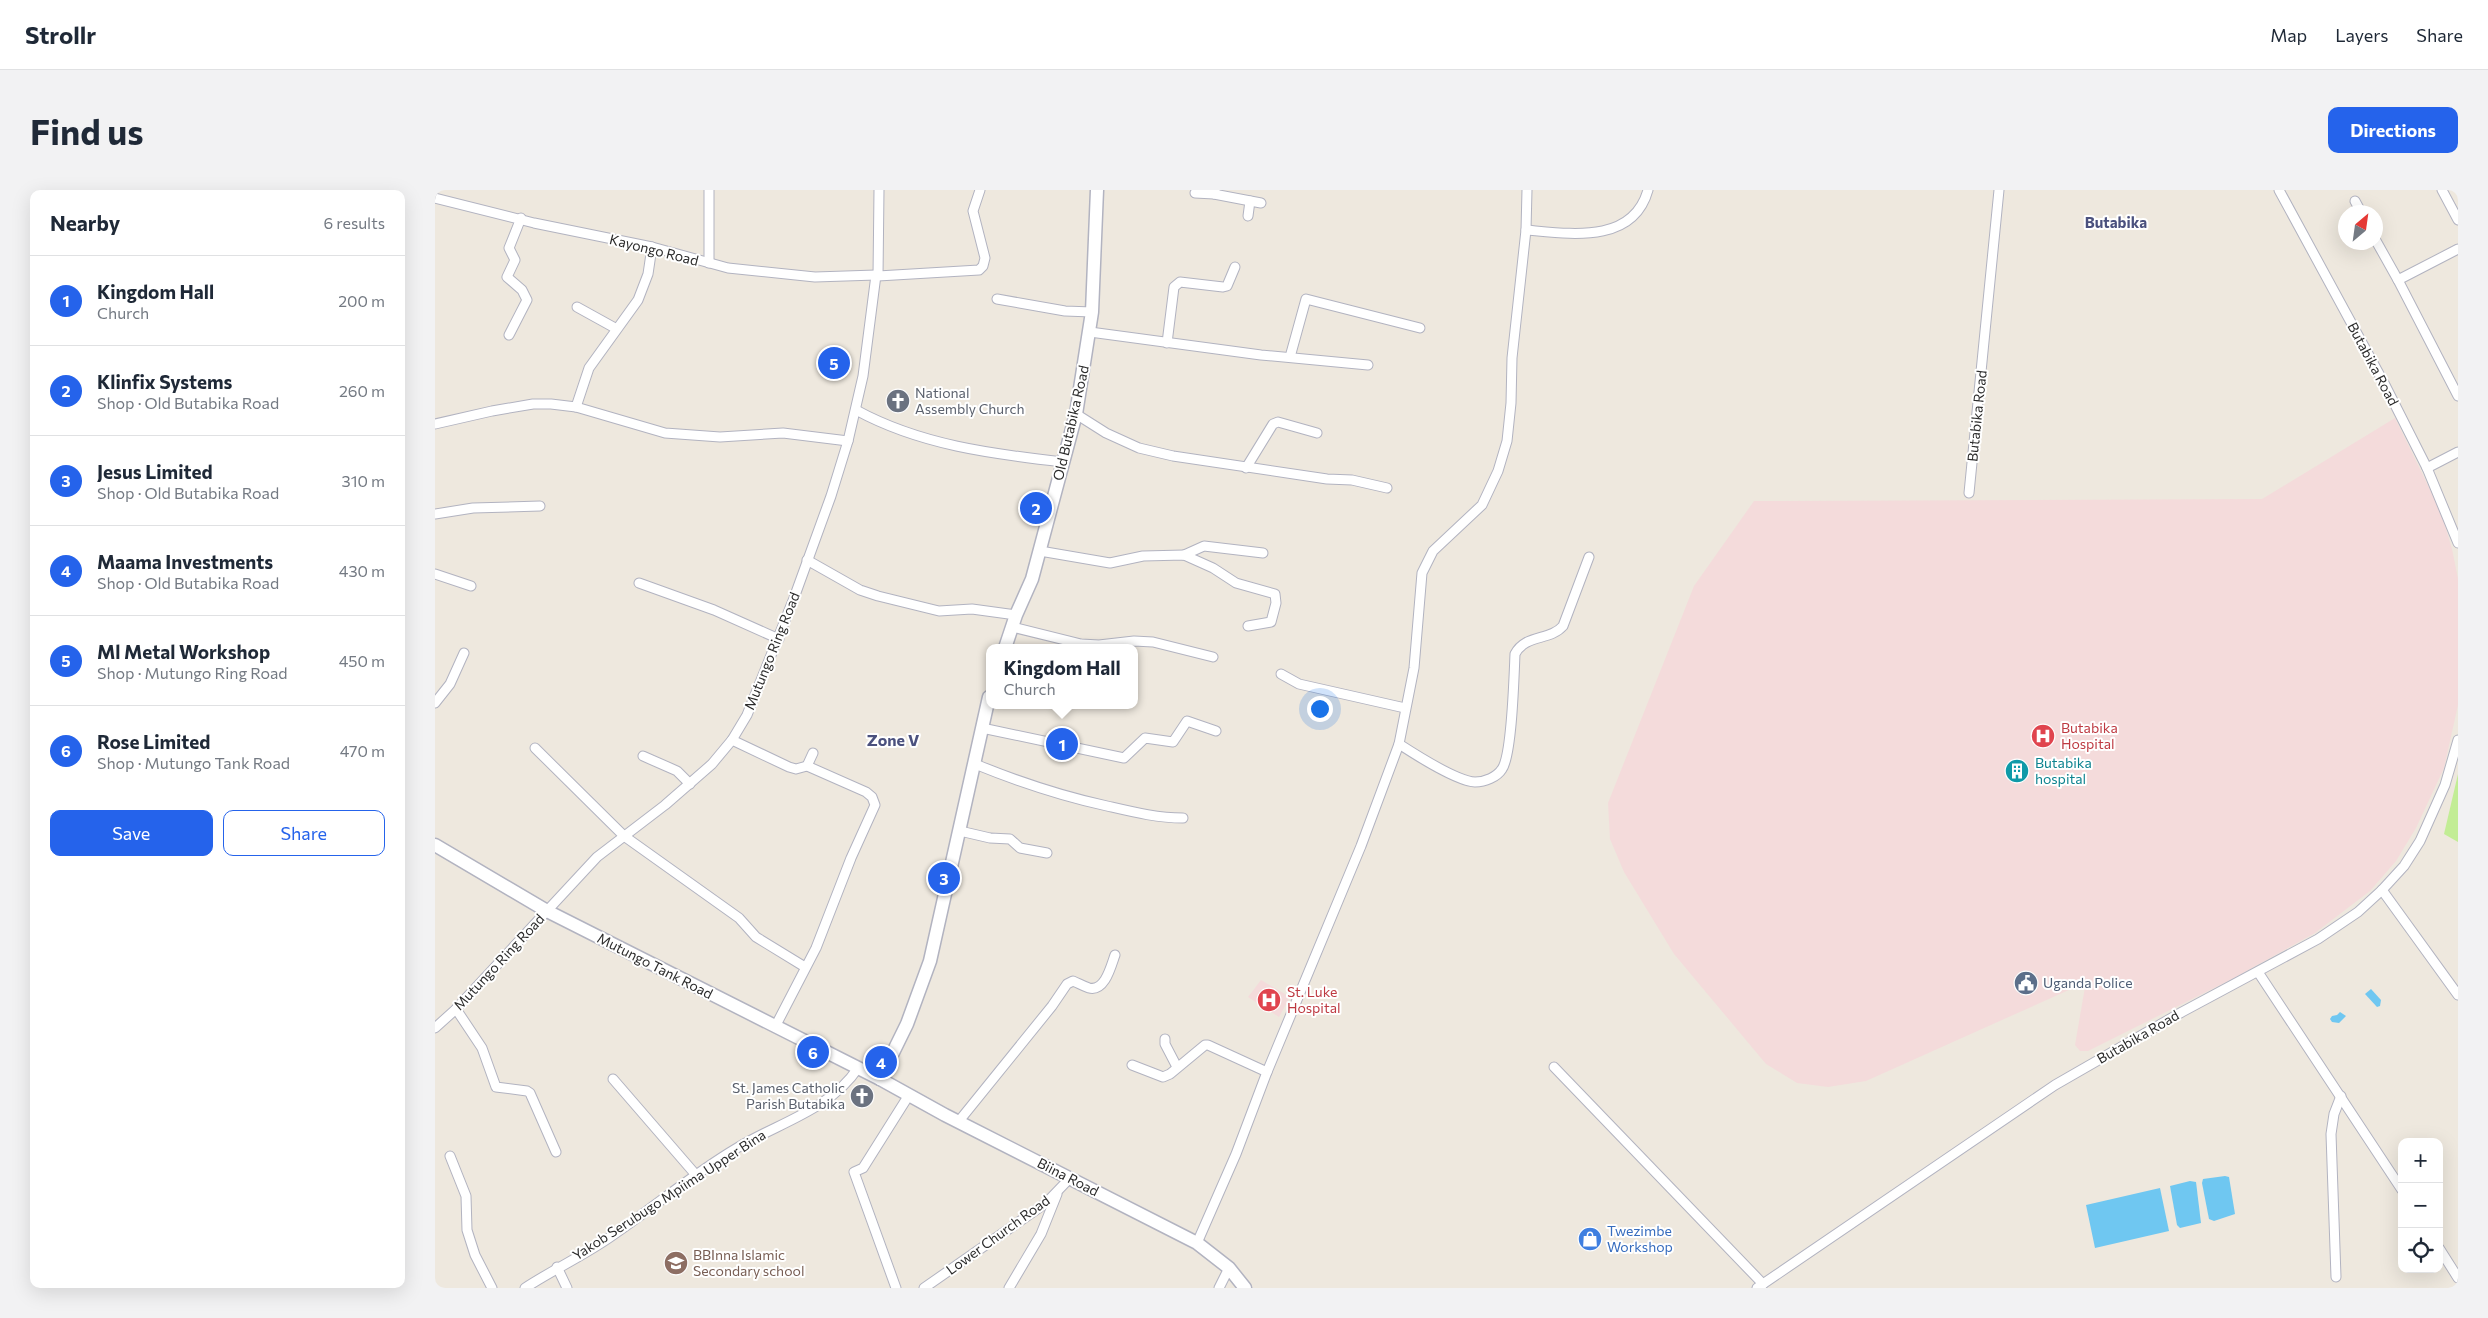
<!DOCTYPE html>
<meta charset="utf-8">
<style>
:root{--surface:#fff;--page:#f2f2f3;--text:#1f2937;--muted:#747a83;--line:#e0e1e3;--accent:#2563eb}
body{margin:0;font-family:Commissioner,sans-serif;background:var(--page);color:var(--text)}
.controls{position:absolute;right:15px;bottom:15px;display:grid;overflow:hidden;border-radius:10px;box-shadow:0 5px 20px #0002}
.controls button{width:45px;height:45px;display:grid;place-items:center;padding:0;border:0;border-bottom:1px solid var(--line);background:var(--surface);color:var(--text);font:25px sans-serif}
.compass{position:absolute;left:1903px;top:15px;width:45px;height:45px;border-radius:50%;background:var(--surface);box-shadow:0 5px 20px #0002;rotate:29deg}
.you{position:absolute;left:884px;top:518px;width:18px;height:18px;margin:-12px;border:4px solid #fff;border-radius:50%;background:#1a73e8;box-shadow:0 0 0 8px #1a73e833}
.badge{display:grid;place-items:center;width:32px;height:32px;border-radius:50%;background:var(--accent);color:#fff;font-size:16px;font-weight:700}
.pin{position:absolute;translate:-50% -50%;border:2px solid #fff;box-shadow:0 1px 5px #0006}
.popup{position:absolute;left:551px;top:454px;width:152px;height:65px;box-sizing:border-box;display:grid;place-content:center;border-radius:10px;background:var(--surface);filter:drop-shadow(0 1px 4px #0005);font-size:16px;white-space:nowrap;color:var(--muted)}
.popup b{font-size:19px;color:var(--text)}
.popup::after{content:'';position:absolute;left:50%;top:100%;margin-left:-10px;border:10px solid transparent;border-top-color:var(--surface)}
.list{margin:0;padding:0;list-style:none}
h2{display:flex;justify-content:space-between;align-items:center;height:65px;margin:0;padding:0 20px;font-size:21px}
h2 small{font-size:16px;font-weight:400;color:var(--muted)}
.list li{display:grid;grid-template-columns:32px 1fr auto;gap:15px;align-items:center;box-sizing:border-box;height:90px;padding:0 20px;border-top:1px solid var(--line)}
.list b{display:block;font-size:19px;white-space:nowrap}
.list p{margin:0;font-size:16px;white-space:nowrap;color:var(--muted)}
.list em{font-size:16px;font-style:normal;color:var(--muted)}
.actions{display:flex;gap:10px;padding:15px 20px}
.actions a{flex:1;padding:11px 0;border:1px solid var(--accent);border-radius:10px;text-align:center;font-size:18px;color:var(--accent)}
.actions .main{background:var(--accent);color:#fff}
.icon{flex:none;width:28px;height:28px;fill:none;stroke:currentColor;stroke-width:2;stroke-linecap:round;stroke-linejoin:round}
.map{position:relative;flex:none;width:2023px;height:1098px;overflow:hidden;border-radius:10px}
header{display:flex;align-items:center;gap:30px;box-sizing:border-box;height:70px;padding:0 25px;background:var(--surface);border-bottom:1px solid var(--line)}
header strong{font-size:24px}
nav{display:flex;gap:28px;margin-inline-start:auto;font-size:18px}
.intro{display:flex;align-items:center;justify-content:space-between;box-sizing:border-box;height:120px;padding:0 30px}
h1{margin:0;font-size:35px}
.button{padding:12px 22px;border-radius:10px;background:var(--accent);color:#fff;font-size:18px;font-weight:700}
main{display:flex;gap:30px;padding:0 30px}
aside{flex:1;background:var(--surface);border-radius:10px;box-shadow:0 5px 20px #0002}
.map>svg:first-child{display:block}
</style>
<header>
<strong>Strollr</strong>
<nav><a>Map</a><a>Layers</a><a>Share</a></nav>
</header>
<div class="intro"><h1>Find us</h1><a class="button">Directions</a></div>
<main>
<aside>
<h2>Nearby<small>6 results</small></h2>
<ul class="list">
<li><span class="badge">1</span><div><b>Kingdom Hall</b><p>Church</p></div><em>200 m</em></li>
<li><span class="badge">2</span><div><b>Klinfix Systems</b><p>Shop · Old Butabika Road</p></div><em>260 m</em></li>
<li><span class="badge">3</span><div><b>Jesus Limited</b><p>Shop · Old Butabika Road</p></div><em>310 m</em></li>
<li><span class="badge">4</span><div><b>Maama Investments</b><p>Shop · Old Butabika Road</p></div><em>430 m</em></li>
<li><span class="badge">5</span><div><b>Ml Metal Workshop</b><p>Shop · Mutungo Ring Road</p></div><em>450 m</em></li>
<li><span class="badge">6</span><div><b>Rose Limited</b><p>Shop · Mutungo Tank Road</p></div><em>470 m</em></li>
</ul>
<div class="actions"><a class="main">Save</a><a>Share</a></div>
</aside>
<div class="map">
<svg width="2023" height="1098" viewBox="0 0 2023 1098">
<rect width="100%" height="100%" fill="#eee8de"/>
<g fill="#f4dbdb">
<path d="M1960,228L2006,322L2017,359L2023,389V515L2009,578L1981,638L1961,671L1935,701L1880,743L1797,789L1653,861H1645L1640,855L1650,797L1645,795L1431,891L1393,897L1362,893L1331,874L1239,764L1189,682L1175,649L1173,613L1259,396L1319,311L1827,309Z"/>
<path d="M826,790L855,807L844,827L813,807Z"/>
</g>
<path fill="#c2ed95" d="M2023,584V652L2009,644Z"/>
<g fill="#6fc7f1">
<path d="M1936,799L1946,810L1945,816L1942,817L1930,804Z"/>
<path d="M1905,822L1911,826L1904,833L1897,832L1895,829L1897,826L1902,825Z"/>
<path d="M1790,986L1794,987L1800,1024L1779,1031L1774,1029L1767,993L1768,989Z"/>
<path d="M1755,991L1761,992L1766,1033L1745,1038L1742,1035L1735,996Z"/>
<path d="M1725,998L1734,1041L1660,1058L1651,1015Z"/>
</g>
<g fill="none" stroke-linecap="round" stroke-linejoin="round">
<g stroke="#b2b3c0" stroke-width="11">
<g id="street">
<path d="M780,0L779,4L826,13"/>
<path d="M1844,0L1950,195L1992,278L2023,353"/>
<path d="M2007,0L2023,30"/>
<path d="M760,3L779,4"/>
<path d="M0,8L99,33L217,57L293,78L380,87L441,85"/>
<path d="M1920,11L1926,22"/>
<path d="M813,26L815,11"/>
<path d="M1091,40C1136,44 1198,54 1213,0"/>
<path d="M1940,49L1963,90"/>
<path d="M2023,59L1963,90L2023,206"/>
<path d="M274,73V0"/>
<path d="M443,86L544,80L548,76L550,68L538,21L545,0"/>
<path d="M562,109L630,121L657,122"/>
<path d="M142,117L180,138"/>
<path d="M655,142L826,165L933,175"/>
<path d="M74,145L92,110L87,100L72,87L80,70L74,58L86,28"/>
<path d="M732,153L739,97L745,92L788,97L792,96L800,77"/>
<path d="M855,167L871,109L985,138"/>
<path d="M141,217L154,178L203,110L213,84L217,57"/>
<path d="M421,220C485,255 557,264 628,272"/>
<path d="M641,224L671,243L704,258L738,266L892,289L917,290L952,298"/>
<path d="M0,234L57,221L98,214H116L141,217L230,243L285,247L348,243L413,251"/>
<path d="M811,278L838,234L843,232L882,243"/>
<path d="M1992,278L2023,262"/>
<path d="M1534,303L1564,0"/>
<path d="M0,324L38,318L105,316"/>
<path d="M605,361L675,373L708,366L749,365L778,378L801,393L840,404L841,413L836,432L813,436"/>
<path d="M749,365L769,356L828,363"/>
<path d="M372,370L425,400L443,406L504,421L537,419L581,425"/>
<path d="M0,384L36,396"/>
<path d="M204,393L279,420L344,449"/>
<path d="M577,437L646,454L664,455L699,451L718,452L778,467"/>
<path d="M846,484L864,494L970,518"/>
<path d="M0,513L15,494L29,463"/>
<path d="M547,538L689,568L710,548L738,552L752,531L781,541"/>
<path d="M297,550L354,577L361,579L372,576L431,602L437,607L440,615L416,668L381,758L340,837"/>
<path d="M964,554C981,565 1021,591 1040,592C1050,592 1062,587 1067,579C1077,565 1079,486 1080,464C1090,444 1115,451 1128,436L1154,367"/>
<path d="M100,558L189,646L304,728L321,747L370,777"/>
<path d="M208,566L242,581L255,594"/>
<path d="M540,574C584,592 626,606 672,616C698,622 722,628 748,628"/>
<path d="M372,576L378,563"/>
<path d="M525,641L555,648L575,649L585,658L612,663"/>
<path d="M1947,700L2023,805"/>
<path d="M1823,782L1967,1000"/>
<path d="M21,819L47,858L61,897L92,901L95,903L121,962"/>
<path d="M0,838L21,819L162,667L230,615L277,574L297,550L312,525L359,408L396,306L413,251L428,186L441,85L443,86L444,0"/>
<path d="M730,849V854L742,877"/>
<path d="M697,875L728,887L735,884L770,855H773L832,882"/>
<path d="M1119,877L1328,1094"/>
<path d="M178,889L261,985"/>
<path d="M524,931L617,816L632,794L638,791C643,793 648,796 654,798C670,802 676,776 680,765"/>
<path d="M15,966L31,1006L32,1040L40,1065L57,1098"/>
<path d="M762,1053L801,964L832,882L926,656L964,554L979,478L987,383L998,361L1047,315L1063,281L1072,251L1076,213L1077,168L1091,40L1092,0"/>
<path d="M2004,1058L2023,1088"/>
<path d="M122,1077L132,1098"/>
<path d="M1901,1087L1896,944L1899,924L1906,906"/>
<path d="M90,1098C119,1079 150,1065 178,1045C219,1017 258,984 302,958C343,933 395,920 423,878"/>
<path d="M461,1098L419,982L428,978L474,905"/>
<path d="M489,1098L611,1013L635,988"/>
<path d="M574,1098L606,1044L622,1004"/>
<path d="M784,1098L794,1078"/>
<path d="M1322,1098L1620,895L1747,822L1883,749L1923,722L1947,700L1969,676L1985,651L2010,595L2023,550"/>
</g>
</g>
<g stroke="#b2b3c0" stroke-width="15">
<g id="secondary">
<path d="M570,458L581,425L597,389L641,224L657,122L662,0"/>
<path d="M0,655L112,721L445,889L510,925L762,1053L794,1078L810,1098"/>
<path d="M445,889L472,834L495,771L554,507"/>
</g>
</g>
<use href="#street" stroke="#fff" stroke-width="9"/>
<use href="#secondary" stroke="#fff" stroke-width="12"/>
</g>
<defs>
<g id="church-disc" transform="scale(1.25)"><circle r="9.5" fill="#6b7280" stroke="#fff"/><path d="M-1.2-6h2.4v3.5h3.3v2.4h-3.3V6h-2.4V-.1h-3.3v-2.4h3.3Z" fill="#fff"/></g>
<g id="hospital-disc" transform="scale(1.25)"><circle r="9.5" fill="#e0444e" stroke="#fff"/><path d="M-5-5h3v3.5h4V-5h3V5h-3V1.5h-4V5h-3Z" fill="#fff"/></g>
<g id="building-disc" transform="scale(1.25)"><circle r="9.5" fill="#0f9aa8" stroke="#fff"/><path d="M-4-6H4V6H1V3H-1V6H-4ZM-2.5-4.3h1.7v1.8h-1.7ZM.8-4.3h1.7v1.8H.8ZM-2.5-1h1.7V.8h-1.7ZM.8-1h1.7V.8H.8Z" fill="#fff"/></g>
<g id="civic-disc" transform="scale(1.25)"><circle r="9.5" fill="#5c6f8a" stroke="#fff"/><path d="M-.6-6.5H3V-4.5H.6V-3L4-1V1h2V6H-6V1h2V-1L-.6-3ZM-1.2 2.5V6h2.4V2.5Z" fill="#fff"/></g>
<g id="shop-disc" transform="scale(1.25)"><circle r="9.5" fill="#3f7fe0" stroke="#fff"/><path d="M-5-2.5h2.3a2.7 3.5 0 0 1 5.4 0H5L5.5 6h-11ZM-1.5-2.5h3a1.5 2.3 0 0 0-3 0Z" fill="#fff"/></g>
<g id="school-disc" transform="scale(1.25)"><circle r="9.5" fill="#8d6e63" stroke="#fff"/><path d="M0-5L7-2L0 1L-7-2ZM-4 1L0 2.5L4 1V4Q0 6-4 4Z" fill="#fff"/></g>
</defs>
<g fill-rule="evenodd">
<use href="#church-disc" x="463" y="211"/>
<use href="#hospital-disc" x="1608" y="546"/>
<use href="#building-disc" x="1582" y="581"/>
<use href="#civic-disc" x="1591" y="793"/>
<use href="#hospital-disc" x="834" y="810"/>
<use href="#church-disc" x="427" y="906"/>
<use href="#shop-disc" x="1155" y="1049"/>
<use href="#school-disc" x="241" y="1073"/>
</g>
<g text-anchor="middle" stroke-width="4" stroke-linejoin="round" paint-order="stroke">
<g font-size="14" fill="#2c2c2c" stroke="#fff">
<text transform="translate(219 60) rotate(14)" y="5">Kayongo Road</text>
<text transform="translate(1938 174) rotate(62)" y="5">Butabika Road</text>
<text transform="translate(1542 226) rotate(-84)" y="5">Butabika Road</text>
<text transform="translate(636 233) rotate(-77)" y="5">Old Butabika Road</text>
<text transform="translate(337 461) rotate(-68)" y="5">Mutungo Ring Road</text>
<text transform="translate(64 772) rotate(-47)" y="5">Mutungo Ring Road</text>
<text transform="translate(220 776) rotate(27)" y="5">Mutungo Tank Road</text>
<text transform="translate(1703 847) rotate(-30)" y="5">Butabika Road</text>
<text transform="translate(633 987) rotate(27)" y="5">Biina Road</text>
<text transform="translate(234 1005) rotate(-33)" y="5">Yakob Serubugo Mpiima Upper Bina</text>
<text transform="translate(563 1045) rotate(-36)" y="5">Lower Church Road</text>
</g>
<g font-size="14" fill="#5b616d" stroke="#fff" text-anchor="start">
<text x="480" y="208">National<tspan x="480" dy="16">Assembly Church</tspan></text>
<text x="410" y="903" text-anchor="end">St. James Catholic<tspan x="410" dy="16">Parish Butabika</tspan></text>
</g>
<g font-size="14" fill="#be3a42" stroke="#fff" text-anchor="start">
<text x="1626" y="543">Butabika<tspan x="1626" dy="16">Hospital</tspan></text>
<text x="852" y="807">St. Luke<tspan x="852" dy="16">Hospital</tspan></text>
</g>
<g font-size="14" fill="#0d838f" stroke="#fff" text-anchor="start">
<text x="1600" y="578">Butabika<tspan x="1600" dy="16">hospital</tspan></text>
</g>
<g font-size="14" fill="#4e5e75" stroke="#fff" text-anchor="start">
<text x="1608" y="798">Uganda Police</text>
</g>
<g font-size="14" fill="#366cbe" stroke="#fff" text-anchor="start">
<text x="1172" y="1046">Twezimbe<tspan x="1172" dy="16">Workshop</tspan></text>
</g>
<g font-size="14" fill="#785e54" stroke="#fff" text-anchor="start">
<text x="258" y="1070">BBInna Islamic<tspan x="258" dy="16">Secondary school</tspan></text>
</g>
<g font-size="15" font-weight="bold" fill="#4b517e" stroke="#fff">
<text x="1681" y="38">Butabika</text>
</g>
<g font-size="16" font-weight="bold" fill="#4b517e" stroke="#fff">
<text x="458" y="556">Zone V</text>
</g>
</g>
</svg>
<div class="controls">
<button>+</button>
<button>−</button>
<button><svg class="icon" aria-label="locate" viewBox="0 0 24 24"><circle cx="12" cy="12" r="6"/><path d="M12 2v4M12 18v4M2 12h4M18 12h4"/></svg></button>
</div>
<svg class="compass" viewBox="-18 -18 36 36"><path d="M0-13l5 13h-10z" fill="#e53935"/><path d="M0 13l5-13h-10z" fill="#747a83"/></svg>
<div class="you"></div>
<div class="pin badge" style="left:627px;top:554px">1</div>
<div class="popup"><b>Kingdom Hall</b>Church</div>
<div class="pin badge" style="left:601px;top:318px">2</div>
<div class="pin badge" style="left:509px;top:688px">3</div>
<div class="pin badge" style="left:446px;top:872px">4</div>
<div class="pin badge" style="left:399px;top:173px">5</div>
<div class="pin badge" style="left:378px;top:862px">6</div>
</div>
</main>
